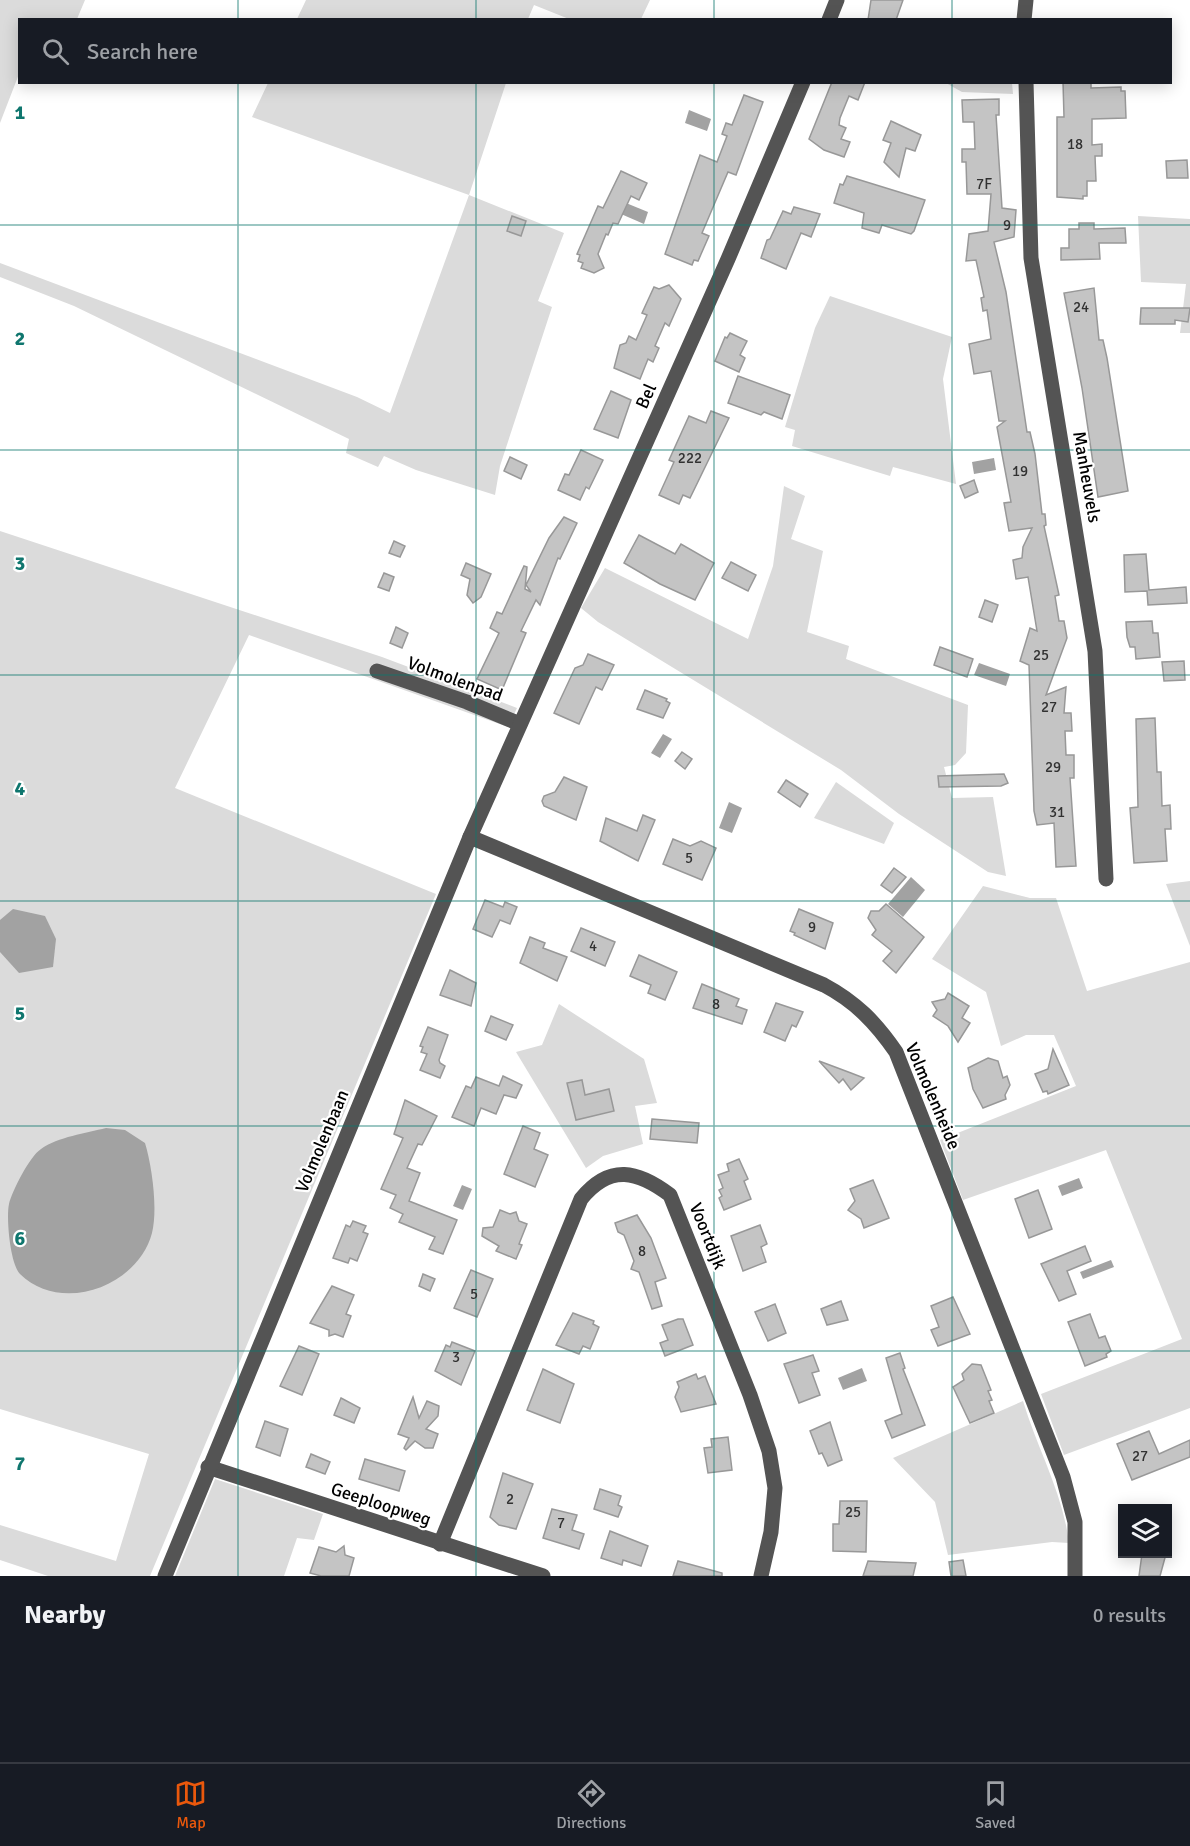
<!DOCTYPE html>
<style>
:root{--surface:#171b24;--page:#242831;--text:#f1f3f6;--muted:#9ea1a6;--line:#363941;--accent:#ea580c}
body{margin:0;font-family:Signika,sans-serif;background:var(--page);color:var(--text)}
.controls{position:absolute;right:18px;bottom:18px;display:grid;overflow:hidden;border-radius:0px;box-shadow:0 3px 15px #0003}
.controls button{width:54px;height:54px;display:grid;place-items:center;padding:0;border:0;border-bottom:2px solid var(--line);background:var(--surface);color:var(--text);font:30px sans-serif}
.list{margin:0;padding:0;list-style:none}
h2{display:flex;justify-content:space-between;align-items:center;height:78px;margin:0;padding:0 24px;font-size:26px}
h2 small{font-size:20px;font-weight:400;color:var(--muted)}
.icon{flex:none;width:33px;height:33px;fill:none;stroke:currentColor;stroke-width:2;stroke-linecap:round;stroke-linejoin:round}
.map{position:relative;flex:none;width:1190px;height:1576px;overflow:hidden}
.search{position:absolute;background:var(--surface);box-shadow:0 3px 15px #0003;left:18px;right:18px;top:18px;height:66px;display:flex;align-items:center;gap:15px;box-sizing:border-box;padding:0 21px;border-radius:0px;color:var(--muted);font-size:22px}
.sheet{height:186px;background:var(--surface)}
nav{display:flex;justify-content:space-around;align-items:center;box-sizing:border-box;height:84px;border-top:2px solid var(--line);background:var(--surface);font-size:16px;color:var(--muted)}
nav a{display:grid;justify-items:center;gap:3px}
nav .on{color:var(--accent)}
.map>svg:first-child{display:block}
</style>
<div class="map">
<svg width="1190" height="1576" viewBox="0 0 1190 1576">
<rect width="100%" height="100%" fill="#fff"/>
<g fill="#dbdbdb">
<path d="M0,0H85L77,19L20,20L19,74L0,123Z"/>
<path d="M306,0H650L641,19H569L534,5L528,19H297Z"/>
<path d="M268,83H506L469,195L564,233L538,301L552,307L500,466L495,495L416,470L384,456L378,467L346,453L349,439L74,306L0,277V263L357,397L390,413L469,195L252,117Z"/>
<path d="M946,83H1012L1013,94L962,92Z"/>
<path d="M1138,216L1190,219V333H1180L1186,284L1141,282Z"/>
<path d="M830,296L952,337L943,379L956,484L893,467L890,476L792,446L795,430L785,427L815,328Z"/>
<path d="M784,486L805,496L791,539L823,551L807,632L849,646L846,659L968,705L966,753L955,765L944,767L952,798L993,797L1006,876L988,872L899,814L841,770L598,622L581,608L605,568L748,639L773,566Z"/>
<path d="M0,531L382,657L517,708L508,727L249,635L175,788L436,894L150,1576H48L0,1560V1525L116,1561L149,1454L0,1409Z"/>
<path d="M836,782L894,823L884,844L814,818Z"/>
<path d="M1190,881V946L1166,884Z"/>
<path d="M983,886L1030,898H1056L1087,991L1190,962V1408L1064,1455L1041,1394L1182,1339L1106,1150L963,1200L940,1140L1076,1086L1054,1035H1026L1001,1046L986,992L932,959Z"/>
<path d="M559,1004L644,1059L657,1103L635,1106L643,1144L603,1156L586,1168L516,1052L542,1045Z"/>
<path d="M1023,1401C1037,1448 1063,1493 1069,1543L1052,1542L948,1555L935,1502L893,1458Z"/>
<path d="M215,1479L323,1514L314,1540L297,1538L284,1576H175Z"/>
</g>
<g fill="#a2a2a2">
<path d="M689,110L711,119L707,131L685,123Z"/>
<path d="M626,203L648,212L644,224L621,214Z"/>
<path d="M994,458L996,470L974,474L972,462Z"/>
<path d="M979,663L1010,674L1006,686L974,675Z"/>
<path d="M663,734L672,739L660,758L651,753Z"/>
<path d="M729,802L742,808L732,833L719,828Z"/>
<path d="M911,877L925,890L903,917L888,904Z"/>
<path d="M13,909L45,916L56,939L53,967L19,973L0,952V920Z"/>
<path d="M106,1128L125,1130L145,1143C152,1166 158,1209 152,1233C138,1286 62,1315 20,1274C10,1264 6,1217 9,1204C12,1191 30,1156 41,1149C58,1137 86,1133 106,1128Z"/>
<path d="M1079,1178L1083,1188L1062,1196L1058,1186Z"/>
<path d="M462,1185L472,1189L463,1210L453,1206Z"/>
<path d="M1111,1260L1114,1267L1083,1279L1080,1272Z"/>
<path d="M862,1368L867,1381L843,1390L838,1378Z"/>
</g>
<g fill="#c4c4c4" stroke="#989898" stroke-width="1.5">
<path d="M871,0H903L896,20H868Z"/>
<path d="M832,82H865L858,100L849,96L840,118L839,125L846,128L841,139L850,142L844,157L824,150L809,139Z"/>
<path d="M1063,82H1091V88L1121,87V91H1125L1126,118L1092,119V145L1102,144V156H1095L1096,181H1087V196H1083V199L1057,197V117H1064Z"/>
<path d="M744,95L763,102L736,175L728,172L702,233L709,236L698,261L694,260L692,265L665,254L700,155L717,162L727,136L722,134L726,123L732,125Z"/>
<path d="M999,99V115H996L1002,208L1016,210L1014,237L994,242L1006,292L1027,432H1030L1035,454L1042,514H1045L1046,525L1044,526L1059,595L1055,596L1059,621H1064L1067,638L1046,695L1066,687L1064,713H1071L1072,731H1065L1066,755H1074V778H1070L1076,866L1056,867L1054,823L1037,825L1034,811L1029,665L1020,661L1030,628L1037,631L1028,577L1016,579L1013,560L1022,558L1023,547L1032,528L1009,531L1004,503L1011,502L997,427L1005,421H999L991,371L974,374L969,344L991,339L987,310L983,311L981,298L984,297L976,260L966,261L969,234L988,231L991,194H967L966,162H962V149H975L974,122H963L962,100Z"/>
<path d="M891,121L921,135L915,151L906,148L899,177L884,162L891,143L883,140Z"/>
<path d="M1187,160L1188,178H1167L1166,161Z"/>
<path d="M621,171L647,183L639,200L631,196L618,224L613,223L608,235L606,234L598,254L604,268L594,273L581,268L583,263L578,261L580,255L577,254L598,206L603,208Z"/>
<path d="M847,176L925,200L914,231L911,234L882,225L879,233L862,228L864,213L834,203L840,184L843,185Z"/>
<path d="M794,207L820,214L811,237L801,233L786,269L761,258L767,240L770,239L783,211L791,214Z"/>
<path d="M512,216L526,221L521,236L507,231Z"/>
<path d="M1079,223H1094V229L1125,228L1126,243H1099L1100,259L1061,260V248H1069V229H1079Z"/>
<path d="M669,285L681,299L669,326L665,323L655,346L659,348L653,362L648,359L640,379L614,368L620,345L626,343L629,336L636,340L647,315L642,313L654,287L659,289Z"/>
<path d="M1094,288L1099,340H1103L1107,358L1128,491L1098,497L1082,388L1064,293Z"/>
<path d="M1141,308H1190L1188,322L1175,320V324H1140Z"/>
<path d="M730,333L747,341L740,355L745,358L739,372L715,361L725,337L727,338Z"/>
<path d="M738,376L790,395L782,419L764,412L761,415L728,403Z"/>
<path d="M611,391L631,400L618,438L594,429Z"/>
<path d="M711,411L729,418L690,498L683,495L679,504L659,495L674,462L669,460L689,416L706,423Z"/>
<path d="M581,450L603,460L589,489L586,487L580,500L558,490L565,474L569,475Z"/>
<path d="M510,457L527,465L521,479L504,471Z"/>
<path d="M974,480L978,492L965,498L960,486Z"/>
<path d="M564,517L577,523L560,559L558,558L540,605L536,600L521,631L526,633L502,690L477,679L499,633L490,628L497,612L502,614L524,566L527,567L525,589L531,592L526,585L549,538Z"/>
<path d="M639,535L675,554L681,544L714,563L695,600L660,584L624,563Z"/>
<path d="M394,541L405,546L400,557L389,553Z"/>
<path d="M1146,554L1149,590L1186,587L1187,603L1148,605L1147,591L1125,592L1124,555Z"/>
<path d="M731,562L756,575L748,591L722,578Z"/>
<path d="M466,563L491,574L481,597L473,603L467,595L470,579L461,575Z"/>
<path d="M384,573L394,577L389,591L378,587Z"/>
<path d="M985,600L998,605L992,622L979,617Z"/>
<path d="M1152,621L1153,633H1158L1160,657L1136,659L1135,647H1130L1127,637L1126,622Z"/>
<path d="M396,627L408,633L402,648L390,643Z"/>
<path d="M940,647L973,659L967,677L934,665Z"/>
<path d="M588,654L614,665L602,690L596,687L579,724L554,713L575,668L583,665Z"/>
<path d="M1184,661L1185,680L1164,681L1162,662Z"/>
<path d="M645,690L667,699L666,701L670,703L663,718L637,709Z"/>
<path d="M1155,718L1157,772H1161L1162,806L1170,805L1171,829H1165L1167,861L1134,863L1130,808L1138,807L1136,719Z"/>
<path d="M682,752L692,759L685,769L675,761Z"/>
<path d="M1004,774L1008,783L1001,786L939,787L938,776Z"/>
<path d="M564,777L587,787L576,820L544,806L542,801L544,796L555,792Z"/>
<path d="M786,780L808,794L800,807L778,792Z"/>
<path d="M643,815L655,820L638,861L600,841L606,818L637,831Z"/>
<path d="M673,839L690,846L701,841L716,848L702,880L663,864Z"/>
<path d="M894,868L906,877L892,893L881,885Z"/>
<path d="M485,900L503,907L505,902L517,907L510,924L500,920L492,937L473,929Z"/>
<path d="M886,904L924,937L896,973L883,961L892,951L872,935L876,930L868,918L871,911H879Z"/>
<path d="M799,909L833,923L825,949L794,935L795,933L790,931Z"/>
<path d="M581,928L615,942L605,966L571,951Z"/>
<path d="M530,937L545,943L543,948L567,957L557,981L520,963Z"/>
<path d="M639,955L677,972L665,1000L648,993L651,985L630,976Z"/>
<path d="M450,970L476,983L471,1006L440,995Z"/>
<path d="M702,984L739,999L736,1006L747,1010L742,1024L693,1008Z"/>
<path d="M948,993L969,1006L962,1018L970,1023L958,1042L948,1026L933,1016L937,1010L932,1002L945,999Z"/>
<path d="M776,1003L803,1012L796,1027L792,1025L785,1041L764,1032Z"/>
<path d="M491,1016L513,1025L506,1040L485,1031Z"/>
<path d="M428,1027L448,1035L439,1060L440,1063L445,1066L440,1078L420,1070L427,1054L421,1052L423,1047L420,1046Z"/>
<path d="M1053,1049L1069,1085L1048,1094L1047,1091L1043,1092L1035,1074L1048,1069Z"/>
<path d="M988,1058L998,1061L1003,1078L1007,1076L1010,1085L1005,1095L1006,1099L983,1108L973,1089L968,1068Z"/>
<path d="M819,1061L851,1073L864,1078L851,1090L843,1079L839,1083Z"/>
<path d="M503,1076L522,1085L516,1098L504,1095L496,1114L481,1108L474,1126L452,1117L466,1086L471,1088L476,1077L499,1086Z"/>
<path d="M582,1080L585,1095L609,1089L614,1111L576,1120L567,1083Z"/>
<path d="M405,1100L437,1116L422,1145L418,1144L407,1168L420,1173L409,1201L457,1220L443,1254L429,1249L435,1237L399,1222L403,1214L390,1208L396,1195L381,1189L403,1138L394,1134Z"/>
<path d="M652,1119L699,1123L697,1143L650,1139Z"/>
<path d="M523,1126L540,1133L534,1149L548,1155L535,1187L504,1174Z"/>
<path d="M739,1159L748,1179L744,1181L751,1199L724,1210L719,1198L722,1196L719,1190L723,1188L718,1175L729,1171L727,1164Z"/>
<path d="M873,1180L889,1218L864,1228L861,1219L848,1210L855,1201L850,1189Z"/>
<path d="M1038,1190L1052,1229L1029,1238L1015,1199Z"/>
<path d="M500,1210L510,1214L516,1212L519,1221L527,1224L519,1244L522,1245L516,1259L496,1251L499,1246L482,1236L483,1228L493,1227Z"/>
<path d="M637,1215L651,1238L666,1278L655,1282L662,1306L652,1309L639,1272L631,1269L634,1261L624,1235L618,1232L615,1223Z"/>
<path d="M353,1221L366,1226L363,1232L368,1234L357,1261L350,1258L348,1263L333,1258L346,1225L350,1227Z"/>
<path d="M760,1225L767,1244L761,1247L766,1262L743,1271L731,1236Z"/>
<path d="M1085,1246L1091,1261L1067,1271L1076,1294L1059,1301L1041,1264Z"/>
<path d="M471,1270L493,1279L477,1317L454,1308Z"/>
<path d="M423,1274L435,1279L430,1291L419,1286Z"/>
<path d="M332,1286L354,1295L346,1314L351,1316L343,1337L335,1334L329,1336V1330L310,1323Z"/>
<path d="M953,1297L970,1334L938,1346L931,1330L939,1327L931,1306Z"/>
<path d="M841,1301L848,1320L827,1325L821,1309Z"/>
<path d="M775,1304L786,1333L768,1341L755,1312Z"/>
<path d="M573,1313L594,1321L593,1324L599,1327L590,1349L583,1346L579,1354L556,1345Z"/>
<path d="M1090,1314L1099,1338L1105,1336L1111,1351L1106,1354L1107,1357L1085,1366L1068,1322Z"/>
<path d="M678,1319H683L693,1345L665,1356L660,1343L668,1340L662,1325Z"/>
<path d="M452,1342L475,1351L461,1385L435,1371L446,1345L450,1347Z"/>
<path d="M299,1346L319,1354L302,1395L280,1386Z"/>
<path d="M900,1353L905,1368L903,1369L925,1425L892,1438L885,1421L902,1414L886,1358Z"/>
<path d="M813,1355L819,1371L812,1373L820,1395L799,1403L784,1364Z"/>
<path d="M972,1364L981,1365L991,1390L988,1391L992,1400L989,1401L994,1413L970,1423L953,1387L964,1380L962,1374Z"/>
<path d="M543,1369L574,1384L560,1423L527,1410Z"/>
<path d="M696,1374L698,1379L705,1376L716,1404L681,1412L675,1397L679,1387L677,1382Z"/>
<path d="M413,1397L419,1418L427,1401L439,1406L438,1416L426,1429L438,1434L433,1448H425L415,1441L406,1450L404,1448L409,1438L398,1434Z"/>
<path d="M341,1398L360,1408L354,1423L334,1415Z"/>
<path d="M265,1421L288,1429L280,1456L256,1447Z"/>
<path d="M830,1422L842,1460L828,1466L822,1453L819,1454L810,1431Z"/>
<path d="M1149,1431L1159,1454L1190,1440V1457L1132,1480L1117,1444Z"/>
<path d="M728,1437L732,1470L708,1473L704,1448L712,1447L711,1439Z"/>
<path d="M311,1454L330,1462L325,1474L306,1467Z"/>
<path d="M365,1459L405,1471L399,1491L359,1479Z"/>
<path d="M503,1473L533,1484L516,1529L499,1525L490,1517Z"/>
<path d="M600,1489L621,1496L618,1505L622,1507L618,1517L594,1509Z"/>
<path d="M840,1501H867L866,1552L833,1551V1524H839Z"/>
<path d="M552,1509L577,1515L572,1530L584,1534L579,1549L543,1538Z"/>
<path d="M610,1531L648,1546L641,1566L623,1560L622,1565L601,1558Z"/>
<path d="M344,1546L345,1555L354,1558L349,1576H321L310,1573L319,1547L336,1552Z"/>
<path d="M1142,1554H1166L1160,1576H1139Z"/>
<path d="M963,1560L966,1576H951L949,1562Z"/>
<path d="M678,1561L722,1573V1576H673Z"/>
<path d="M868,1561L889,1562L916,1563L913,1576H863Z"/>
</g>
<g fill="none" stroke-linecap="round" stroke-linejoin="round">
<g stroke="#545454" stroke-width="15">
<path d="M829,20L837,0"/>
<path d="M1024,20L1026,0"/>
<path d="M1026,82L1031,258L1095,651L1106,879"/>
<path d="M377,671L467,702L520,724"/>
<path d="M470,837L824,985C856,1002 876,1023 896,1052L1063,1477L1075,1522V1576"/>
<path d="M208,1467L543,1576"/>
<path d="M440,1544L581,1199C610,1163 638,1171 670,1195L750,1395L769,1451L775,1488L771,1532L761,1576"/>
<path d="M165,1576L470,837L728,259L803,82"/>
</g>
</g>
<path fill="none" stroke="#0f766e" stroke-width="1.5" stroke-opacity="0.55" d="M238,0V20M476,0V20M714,0V20M952,0V20M238,82V1576M476,82V1576M714,82V1576M952,82V1576M0,225H1190M0,450H1190M0,675H1190M0,901H1190M0,1126H1190M0,1351H1190"/>
<g text-anchor="middle" stroke-width="4.5" stroke-linejoin="round" paint-order="stroke">
<g font-size="15" fill="#313131">
<text x="1075" y="149">18</text>
<text x="984" y="189">7F</text>
<text x="1007" y="230">9</text>
<text x="1081" y="312">24</text>
<text x="690" y="463">222</text>
<text x="1020" y="476">19</text>
<text x="1041" y="660">25</text>
<text x="1049" y="712">27</text>
<text x="1053" y="772">29</text>
<text x="1057" y="817">31</text>
<text x="689" y="863">5</text>
<text x="812" y="932">9</text>
<text x="593" y="951">4</text>
<text x="716" y="1009">8</text>
<text x="642" y="1256">8</text>
<text x="474" y="1299">5</text>
<text x="456" y="1362">3</text>
<text x="1140" y="1461">27</text>
<text x="510" y="1504">2</text>
<text x="853" y="1517">25</text>
<text x="561" y="1528">7</text>
</g>
<g font-size="18" fill="#000" stroke="#fff">
<text transform="translate(646 396) rotate(-66)" y="6">Bel</text>
<text transform="translate(1087 477) rotate(80)" y="6">Manheuvels</text>
<text transform="translate(455 679) rotate(20)" y="6">Volmolenpad</text>
<text transform="translate(933 1096) rotate(67)" y="6">Volmolenheide</text>
<text transform="translate(322 1141) rotate(-67)" y="6">Volmolenbaan</text>
<text transform="translate(708 1236) rotate(68)" y="6">Voortdijk</text>
<text transform="translate(381 1504) rotate(18)" y="6">Geeploopweg</text>
</g>
</g>
<g font-size="20" text-anchor="middle" font-weight="bold" fill="#0f766e" stroke="#fff" stroke-width="4.5" stroke-linejoin="round" paint-order="stroke">
<text x="20" y="119">1</text>
<text x="20" y="345">2</text>
<text x="20" y="570">3</text>
<text x="20" y="795">4</text>
<text x="20" y="1020">5</text>
<text x="20" y="1245">6</text>
<text x="20" y="1470">7</text>
</g>
</svg>
<div class="controls">
<button><svg class="icon" aria-label="layers" viewBox="0 0 24 24"><path d="M12 4l9 5-9 5-9-5zM3 14l9 5 9-5"/></svg></button>
</div>
<div class="search"><svg class="icon" aria-label="search" viewBox="0 0 24 24"><circle cx="10" cy="10" r="6"/><path d="M15 15l6 6"/></svg>Search here</div>
</div>
<section class="sheet">
<h2>Nearby<small>0 results</small></h2>
<ul class="list">
</ul>
</section>
<nav>
<a class="on"><svg class="icon" aria-label="map" viewBox="0 0 24 24"><path d="M3 6l6-2 6 2 6-2v14l-6 2-6-2-6 2zM9 4v14M15 6v14"/></svg>Map</a>
<a><svg class="icon" aria-label="directions" viewBox="0 0 24 24"><path d="M12 3l9 9-9 9-9-9zM9 14v-3h6M13 9l2 2-2 2"/></svg>Directions</a>
<a><svg class="icon" aria-label="saved" viewBox="0 0 24 24"><path d="M7 4h10v16l-5-4-5 4z"/></svg>Saved</a>
</nav>
